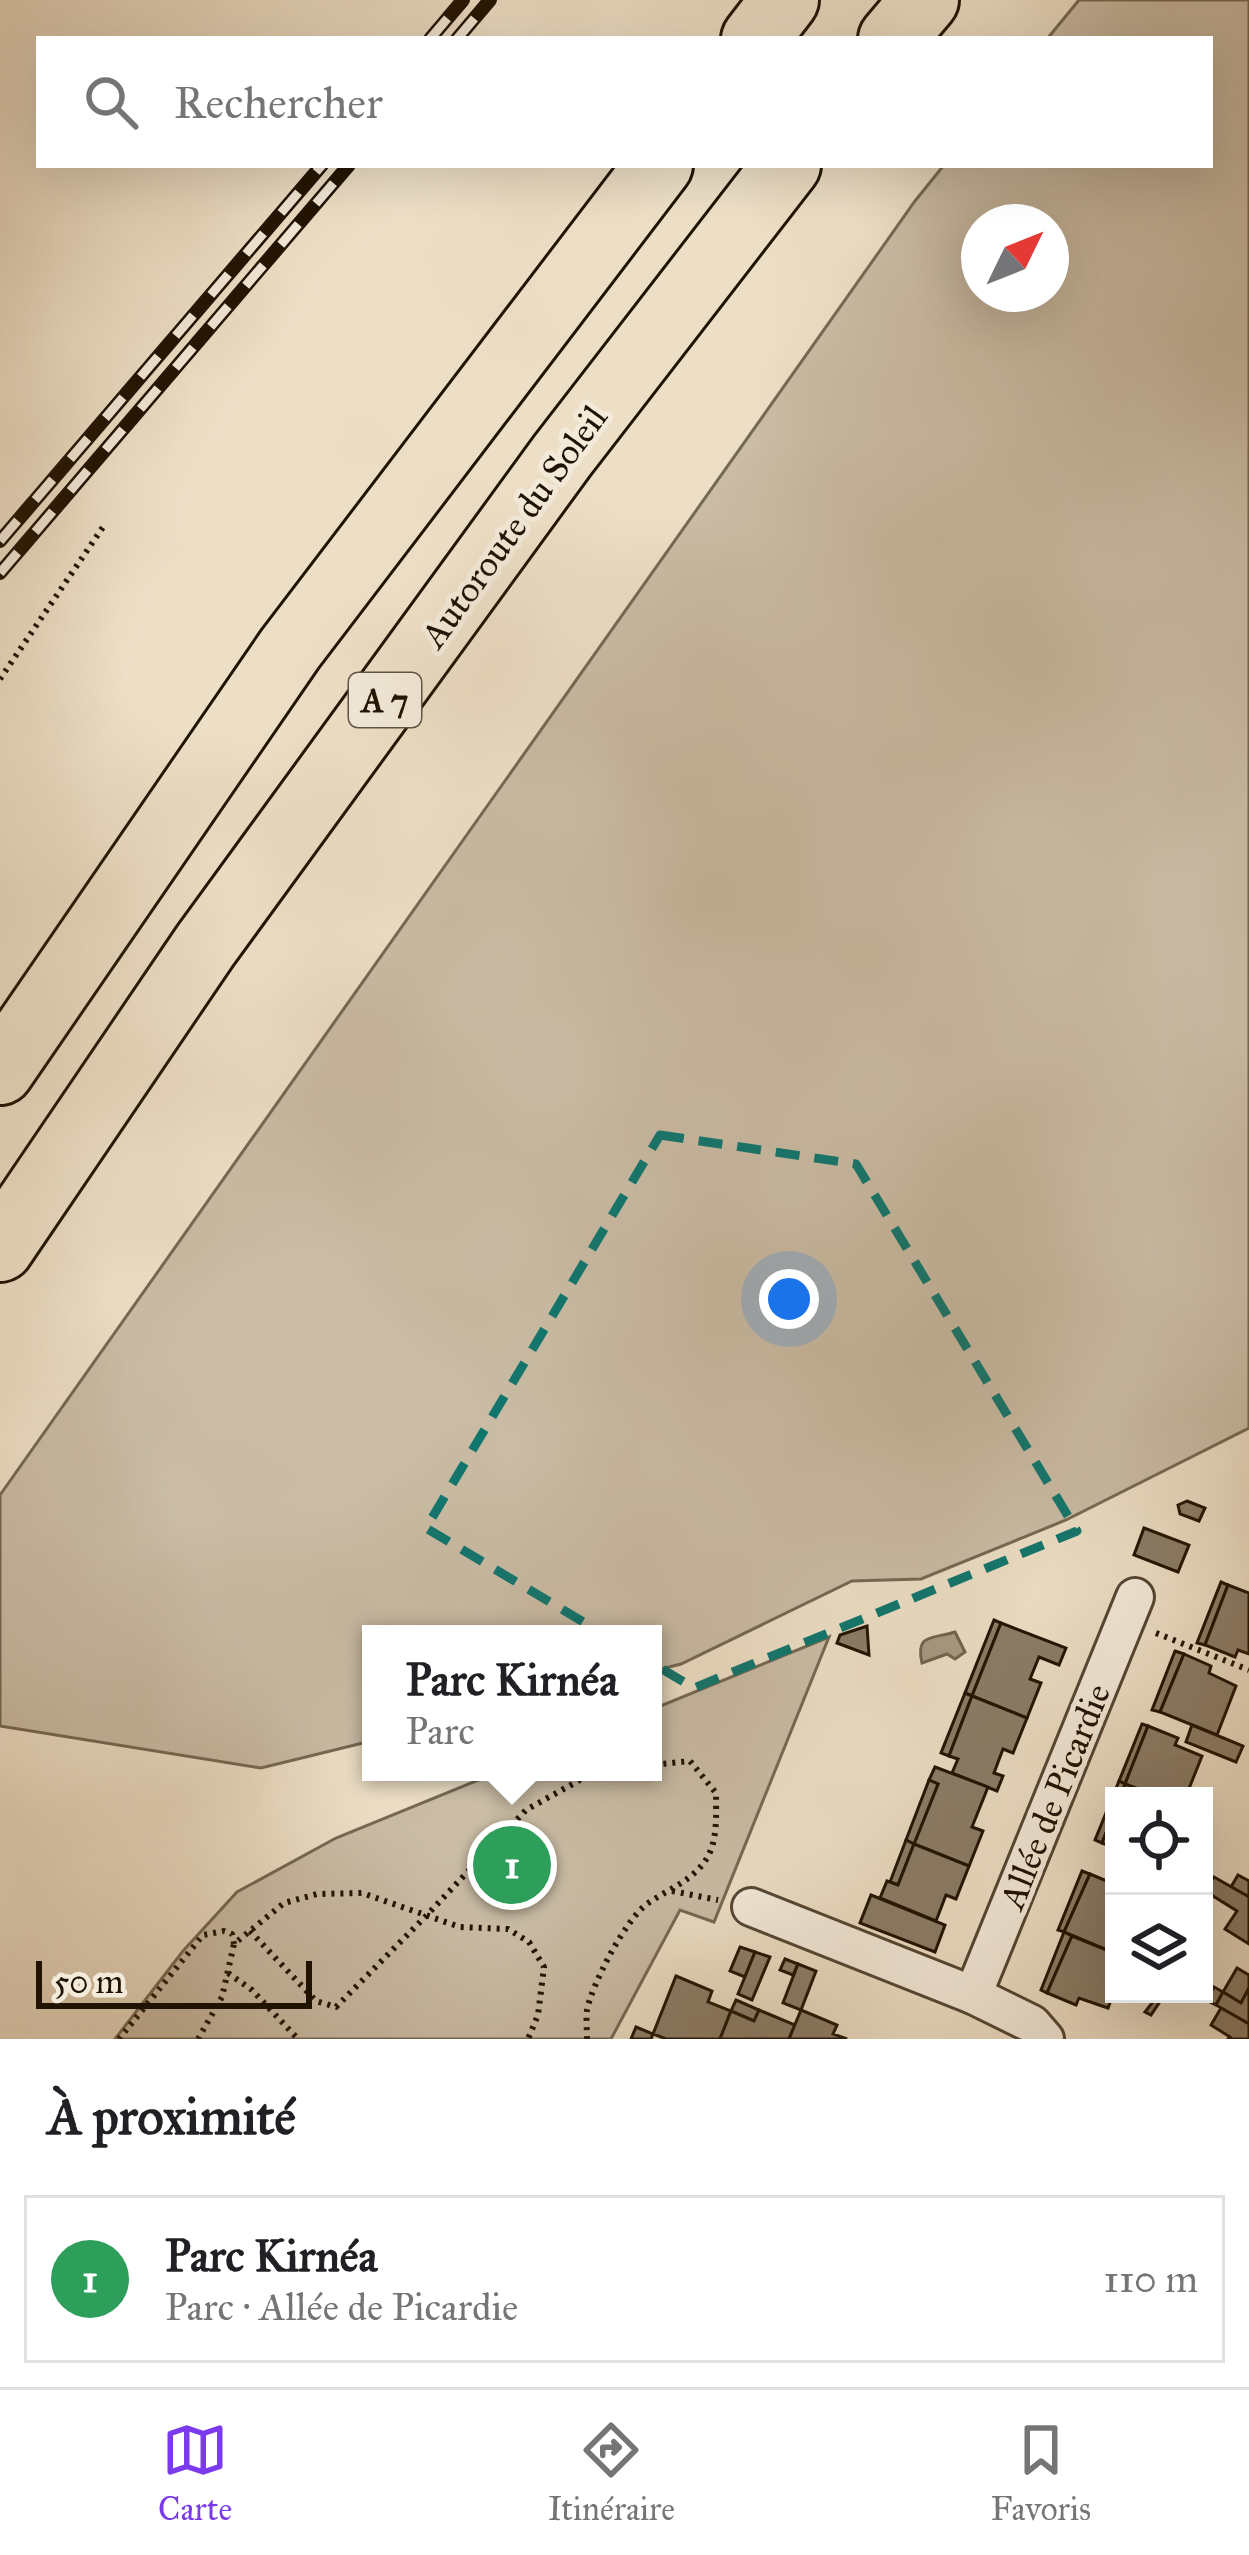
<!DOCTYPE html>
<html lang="fr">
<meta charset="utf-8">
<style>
:root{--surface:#fff;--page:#f6f6f6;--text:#202124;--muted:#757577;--line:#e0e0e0;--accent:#7c3aed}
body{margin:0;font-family:"IM FELL Great Primer",serif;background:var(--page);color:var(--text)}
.controls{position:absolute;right:36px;bottom:36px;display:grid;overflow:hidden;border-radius:0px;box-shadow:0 12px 48px #0002}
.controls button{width:108px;height:108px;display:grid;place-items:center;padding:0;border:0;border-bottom:3px solid var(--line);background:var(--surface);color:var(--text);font:60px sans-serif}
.compass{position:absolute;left:961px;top:204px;width:108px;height:108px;border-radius:50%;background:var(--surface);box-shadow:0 12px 48px #0002;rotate:47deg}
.scale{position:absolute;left:36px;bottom:30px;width:276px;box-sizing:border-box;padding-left:12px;border:6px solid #211302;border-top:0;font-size:33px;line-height:42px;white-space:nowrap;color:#211302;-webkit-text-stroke:9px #f3eada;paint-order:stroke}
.you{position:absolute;left:789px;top:1299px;width:42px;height:42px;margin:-30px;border:9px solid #fff;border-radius:50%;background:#1a73e8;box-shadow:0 0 0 18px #1a73e833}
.badge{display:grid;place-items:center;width:78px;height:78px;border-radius:50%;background:var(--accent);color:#fff;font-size:39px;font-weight:700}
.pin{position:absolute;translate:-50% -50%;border:6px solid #fff;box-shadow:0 3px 12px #0006}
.popup{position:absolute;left:362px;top:1625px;width:300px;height:156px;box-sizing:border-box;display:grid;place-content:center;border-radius:0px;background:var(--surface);filter:drop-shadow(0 3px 9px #0005);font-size:39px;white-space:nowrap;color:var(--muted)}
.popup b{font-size:45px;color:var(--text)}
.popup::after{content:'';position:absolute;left:50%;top:100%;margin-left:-24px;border:24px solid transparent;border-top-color:var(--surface)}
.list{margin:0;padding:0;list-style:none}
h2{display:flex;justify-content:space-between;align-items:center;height:156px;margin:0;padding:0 48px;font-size:51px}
h2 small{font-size:39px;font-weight:400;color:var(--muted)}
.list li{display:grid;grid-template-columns:78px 1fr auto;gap:36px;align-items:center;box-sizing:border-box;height:168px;margin:0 24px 24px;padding:0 24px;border:3px solid var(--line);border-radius:0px}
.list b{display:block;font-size:45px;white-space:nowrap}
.list p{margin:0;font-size:39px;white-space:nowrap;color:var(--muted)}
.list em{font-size:39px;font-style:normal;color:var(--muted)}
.icon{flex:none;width:66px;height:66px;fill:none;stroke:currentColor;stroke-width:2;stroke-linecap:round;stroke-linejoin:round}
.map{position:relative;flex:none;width:1249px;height:2039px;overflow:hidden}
.search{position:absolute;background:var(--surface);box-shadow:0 12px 48px #0002;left:36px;right:36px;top:36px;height:132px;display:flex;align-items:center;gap:30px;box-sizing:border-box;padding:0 42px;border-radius:0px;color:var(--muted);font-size:45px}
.sheet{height:348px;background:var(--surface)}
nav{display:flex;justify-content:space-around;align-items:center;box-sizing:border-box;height:168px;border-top:3px solid var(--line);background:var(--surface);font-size:33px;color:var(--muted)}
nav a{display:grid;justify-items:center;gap:6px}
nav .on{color:var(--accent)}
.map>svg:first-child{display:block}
</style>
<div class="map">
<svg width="1249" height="2039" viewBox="0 0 1249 2039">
<rect width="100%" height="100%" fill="#eddfc6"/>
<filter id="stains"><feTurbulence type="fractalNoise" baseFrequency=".00167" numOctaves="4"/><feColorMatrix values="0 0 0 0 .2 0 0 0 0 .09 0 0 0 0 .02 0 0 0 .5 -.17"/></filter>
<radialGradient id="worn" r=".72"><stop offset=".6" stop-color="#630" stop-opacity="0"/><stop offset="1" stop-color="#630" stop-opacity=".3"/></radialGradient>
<g fill="#cabca5" stroke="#766854" stroke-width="3" fill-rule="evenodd">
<path d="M1079,0H1249V1428L1066,1520L921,1579L852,1581L681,1664L653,1671V1634H371V1741L261,1768L0,1726V1495L915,201L944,165H1210V39H1047ZM979,222H1051V294H979Z"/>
<path d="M829,1637L714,1922L680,1910L611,2039H115L183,1951L237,1892L336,1838L498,1772H653V1709Z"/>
</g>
<path fill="#a89a83" stroke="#72644f" stroke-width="3" d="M955,1632L965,1652L955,1659L947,1654L922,1663C915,1633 933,1639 955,1632Z"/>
<g fill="#8b7d68" stroke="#211302" stroke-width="3">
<path d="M1187,1501L1205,1508L1199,1521L1180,1514L1178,1505Z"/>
<path d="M1144,1528L1189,1545L1178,1572L1134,1555Z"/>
<path d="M1221,1582L1228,1585L1205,1645L1197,1643Z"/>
<path d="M1228,1585L1249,1593V1654L1238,1650L1235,1657L1205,1645Z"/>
<path d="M994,1620L1001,1623L972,1696L965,1693Z"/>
<path d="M1001,1623L1066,1648L1059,1665L1039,1657L1030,1679L1041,1683L1027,1718L972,1696Z"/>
<path d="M867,1626L869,1655L837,1643L840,1635Z"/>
<path d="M1175,1651L1184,1654L1160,1712L1152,1710Z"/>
<path d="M1184,1654L1211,1666L1209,1673L1236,1686L1217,1735L1160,1712Z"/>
<path d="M965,1693L972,1696L949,1756L941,1753Z"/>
<path d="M972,1696L1027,1718L1013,1753L1003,1749L994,1773L1003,1776L997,1791L952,1773L958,1759L949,1756Z"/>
<path d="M1142,1724L1148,1726L1125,1784L1119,1781Z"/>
<path d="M1192,1725L1243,1746L1236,1762L1186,1742Z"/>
<path d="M1148,1726L1178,1738L1175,1745L1202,1756L1186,1796H1156L1125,1784Z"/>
<path d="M935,1767L988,1787L972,1827L983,1831L969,1866L914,1844L938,1784L929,1780Z"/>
<path d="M929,1780L938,1784L914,1844L906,1840Z"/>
<path d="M1119,1781L1125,1784L1121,1796H1114V1813L1102,1843L1095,1840Z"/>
<path d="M1125,1784L1156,1796H1121Z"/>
<path d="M1114,1813V1848L1102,1843Z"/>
<path d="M906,1840L914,1844L898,1885L890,1882Z"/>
<path d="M914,1844L969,1866L956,1899L946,1895L936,1921L880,1898L887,1881L898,1885Z"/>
<path d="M1082,1871L1090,1874L1064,1932L1058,1930Z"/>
<path d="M1090,1874L1114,1884V1953L1064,1932Z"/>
<path d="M1238,1875L1249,1881V1897L1231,1887Z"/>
<path d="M1214,1877L1249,1897V1944L1225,1929L1237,1911L1205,1891Z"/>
<path d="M871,1895L945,1925L935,1952L860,1923Z"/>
<path d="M1064,1932L1072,1936L1047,1993L1041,1990Z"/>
<path d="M1072,1936L1114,1953V1992L1108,2008L1079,1998L1076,2005L1047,1993Z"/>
<path d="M740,1947L755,1952L745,1977L730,1971Z"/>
<path d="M755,1952L770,1957L752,2000L738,1994Z"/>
<path d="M785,1959L798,1964L793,1975L780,1970Z"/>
<path d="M798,1964L816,1971L801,2010L783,2003Z"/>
<path d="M1237,1968L1249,1975V1988L1241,2003L1223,1992Z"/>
<path d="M676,1976L712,1991L708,2002L731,2011L720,2039H666L653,2034Z"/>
<path d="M1214,1987L1223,1992L1216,2005L1206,2000Z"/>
<path d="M1249,1988V2024L1216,2005L1223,1992L1241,2003Z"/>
<path d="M1159,1994H1165L1151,2015L1145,2012Z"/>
<path d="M736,2000L759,2010L754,2021L731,2011Z"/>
<path d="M1221,2008L1249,2024V2039H1228L1230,2037L1211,2025Z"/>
<path d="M759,2010L795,2025L789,2039H720L731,2011L754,2021Z"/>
<path d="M801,2010L837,2025L833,2034L847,2039H789Z"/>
<path d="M636,2027L653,2034L651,2039H631Z"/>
</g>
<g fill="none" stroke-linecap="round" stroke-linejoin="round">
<g stroke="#544633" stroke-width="42">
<g id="minor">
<path d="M751,1907L973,1995"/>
<path d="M1045,2039L1032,2024L973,1995L1135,1597"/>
</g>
</g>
<g stroke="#211302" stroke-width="72">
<g id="motorway">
<path d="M755,39L785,0"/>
<path d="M892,39L925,0"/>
<path d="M0,1071L290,649L659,165"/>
<path d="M0,1248L205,946L562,456L787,165"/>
</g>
</g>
<g stroke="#211302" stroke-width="6" stroke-dasharray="3 6" stroke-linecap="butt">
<path d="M0,679L103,527"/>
<path d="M1156,1633L1249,1670"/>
<path d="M672,1891L718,1900"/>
<path d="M250,1931L316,2001L336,2007L426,1916L526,1810L594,1772"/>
<path d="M228,1973L252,1990L298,2039"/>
<path d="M119,2039L203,1935L224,1931L232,1934L234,1944"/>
<path d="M198,2039L222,1997L234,1944L284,1903L317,1894L362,1893L460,1927L508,1929L529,1942L544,1967L538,2015L528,2039"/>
<path d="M587,2039C587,2030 586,2019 587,2010C592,1984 626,1919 647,1904C668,1889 693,1881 707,1858C718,1840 716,1813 716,1793L690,1761L653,1765"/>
</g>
<use href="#minor" stroke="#f3eada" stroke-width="36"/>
<use href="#motorway" stroke="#eddfc6" stroke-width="66"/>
<g stroke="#211302" stroke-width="14">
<g id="rail">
<path d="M430,39L463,0"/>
<path d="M457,39L490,0"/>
<path d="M0,541L322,165"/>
<path d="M0,573L349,165"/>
</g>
</g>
<use href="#rail" stroke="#f3eada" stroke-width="9" stroke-dasharray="27" stroke-linecap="butt"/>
</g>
<path fill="none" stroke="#0f766e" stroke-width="9" stroke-dasharray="24 15" stroke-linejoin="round" d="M660,1135L856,1164L1077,1531L694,1688L426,1528Z"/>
<g text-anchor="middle" stroke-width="10" stroke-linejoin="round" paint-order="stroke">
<rect fill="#f3eada" stroke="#605443" stroke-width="3" x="349" y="673" width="72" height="54" rx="9"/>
<g font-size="33" font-weight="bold" fill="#211302">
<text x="385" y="712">A 7</text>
</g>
<g font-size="36" fill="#211302" stroke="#f3eada">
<text transform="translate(513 526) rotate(-54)" y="13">Autoroute du Soleil</text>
<text transform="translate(1054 1796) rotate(-68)" y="13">Allée de Picardie</text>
</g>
</g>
<rect width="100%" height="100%" filter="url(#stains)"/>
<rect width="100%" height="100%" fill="url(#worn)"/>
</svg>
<div class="controls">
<button><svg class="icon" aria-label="locate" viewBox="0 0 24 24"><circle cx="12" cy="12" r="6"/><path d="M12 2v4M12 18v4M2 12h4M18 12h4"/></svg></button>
<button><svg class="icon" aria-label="layers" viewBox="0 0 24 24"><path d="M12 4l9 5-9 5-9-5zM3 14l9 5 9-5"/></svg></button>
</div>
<svg class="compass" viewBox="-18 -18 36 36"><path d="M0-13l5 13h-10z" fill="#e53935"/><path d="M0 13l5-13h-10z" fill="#757577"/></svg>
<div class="scale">50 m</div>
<div class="you"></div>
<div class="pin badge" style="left:512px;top:1865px;background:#2e9e5b">1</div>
<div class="popup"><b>Parc Kirnéa</b>Parc</div>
<div class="search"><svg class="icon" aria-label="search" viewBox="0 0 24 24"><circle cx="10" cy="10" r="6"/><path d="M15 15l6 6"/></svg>Rechercher</div>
</div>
<section class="sheet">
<h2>À proximité<small></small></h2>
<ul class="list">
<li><span class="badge" style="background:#2e9e5b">1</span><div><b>Parc Kirnéa</b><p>Parc · Allée de Picardie</p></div><em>110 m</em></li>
</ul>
</section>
<nav>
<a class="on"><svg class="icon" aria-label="map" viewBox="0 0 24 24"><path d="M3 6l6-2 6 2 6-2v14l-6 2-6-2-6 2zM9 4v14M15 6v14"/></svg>Carte</a>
<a><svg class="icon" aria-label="directions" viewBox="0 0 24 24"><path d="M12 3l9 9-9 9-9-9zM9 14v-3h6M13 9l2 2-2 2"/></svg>Itinéraire</a>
<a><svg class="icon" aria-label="saved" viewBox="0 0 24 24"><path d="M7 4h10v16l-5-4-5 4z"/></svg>Favoris</a>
</nav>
